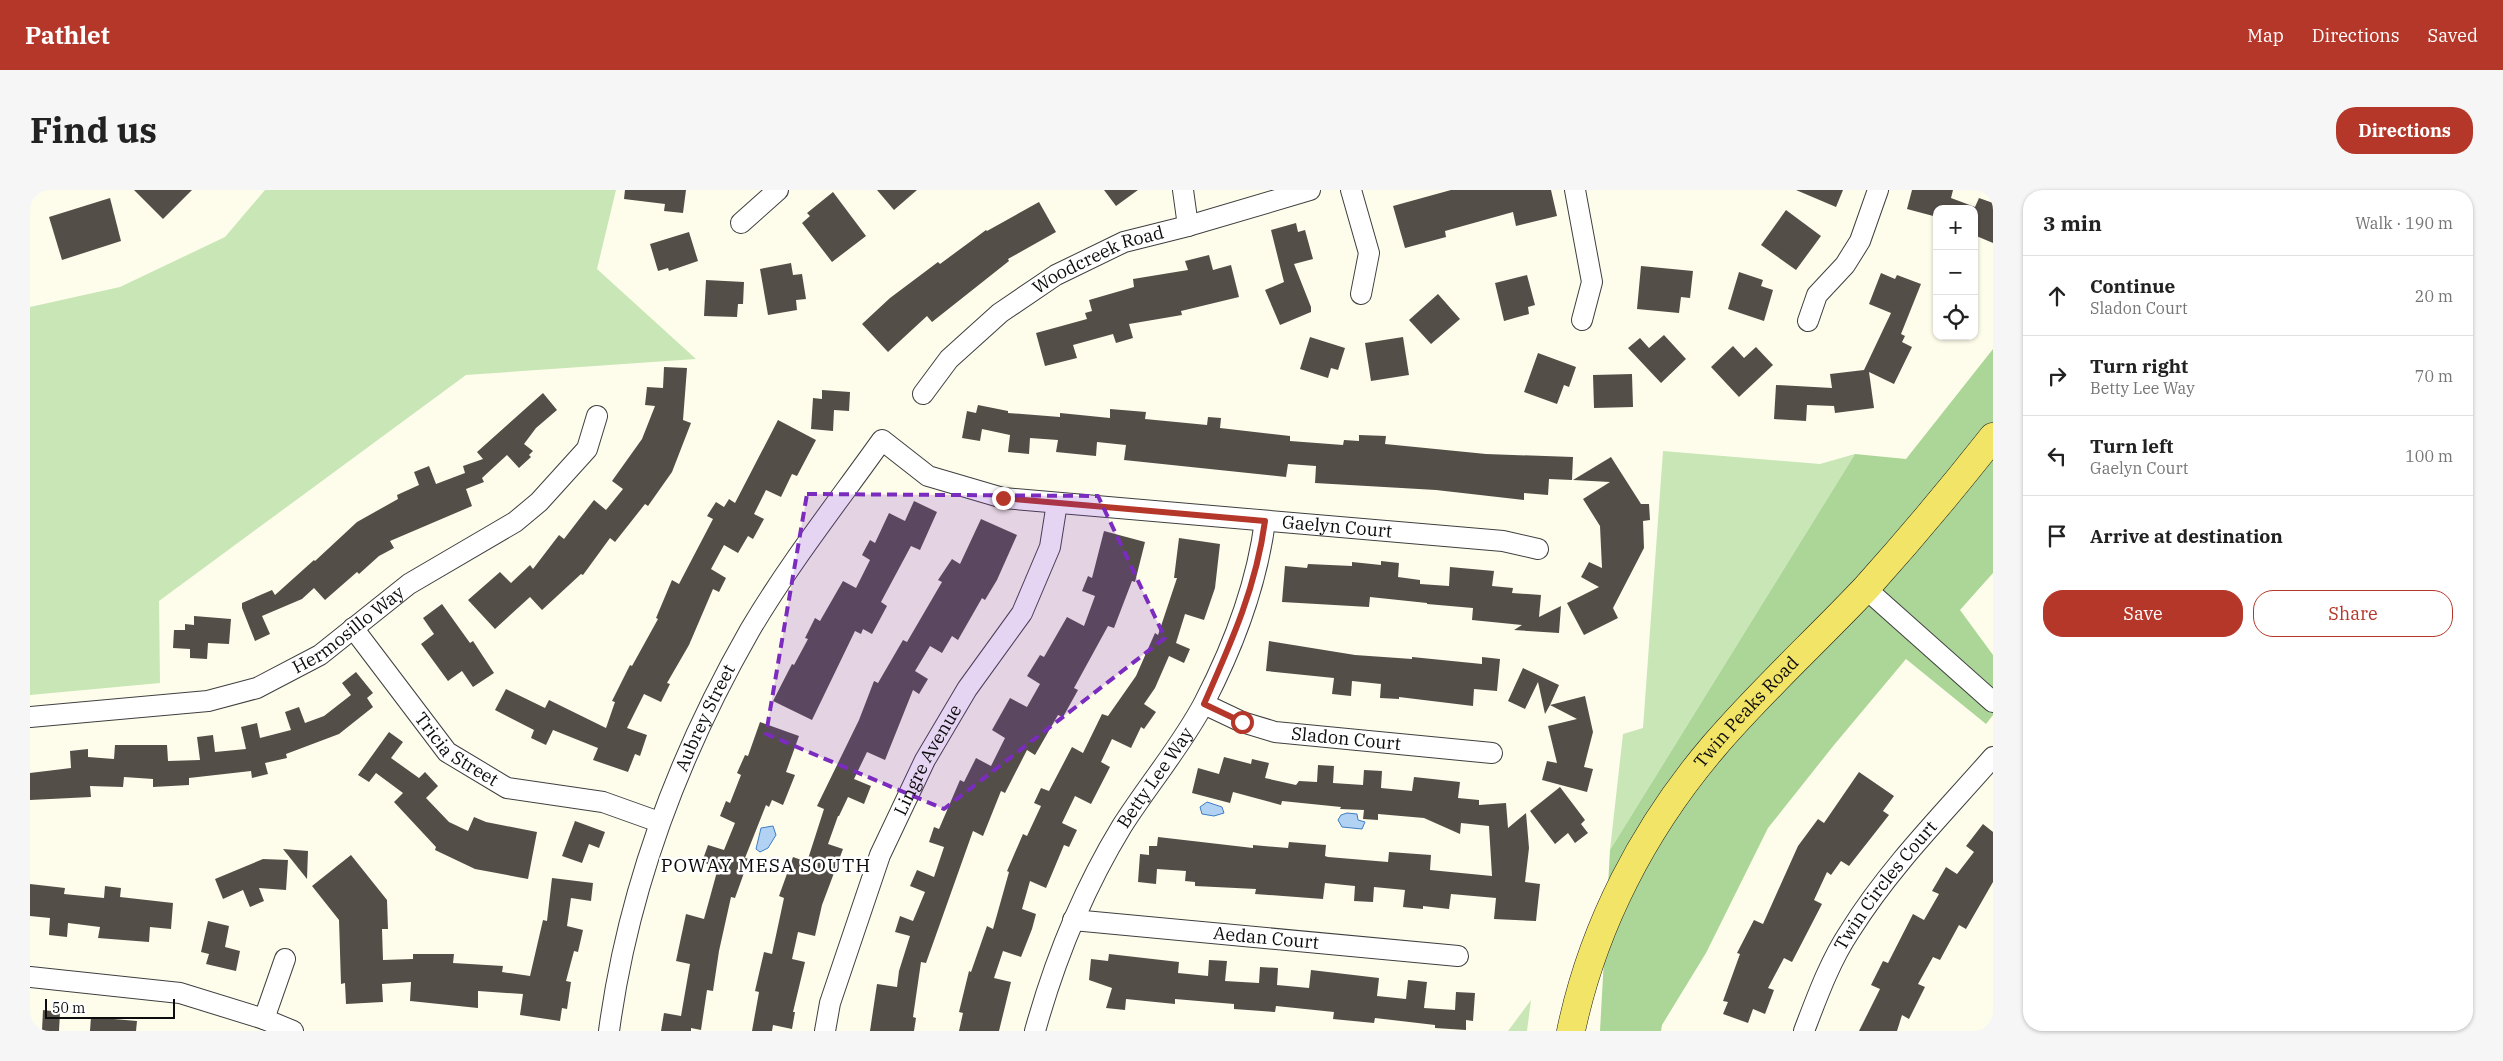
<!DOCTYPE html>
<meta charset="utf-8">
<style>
:root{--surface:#fff;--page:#f6f6f6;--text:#222;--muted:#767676;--line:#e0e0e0;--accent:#b5372a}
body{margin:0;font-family:"IBM Plex Serif",serif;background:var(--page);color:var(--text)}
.controls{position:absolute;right:15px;top:15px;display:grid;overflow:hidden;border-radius:10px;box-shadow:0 1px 4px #0004}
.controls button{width:45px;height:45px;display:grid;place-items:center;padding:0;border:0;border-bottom:1px solid var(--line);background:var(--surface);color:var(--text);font:25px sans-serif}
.scale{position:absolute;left:15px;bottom:12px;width:130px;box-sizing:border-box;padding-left:5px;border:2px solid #0c0c0c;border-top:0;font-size:14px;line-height:18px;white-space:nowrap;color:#0c0c0c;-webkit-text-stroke:4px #fff;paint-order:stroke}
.stop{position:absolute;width:15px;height:15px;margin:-11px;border:4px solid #b5372a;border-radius:50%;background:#fff}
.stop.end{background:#b5372a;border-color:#fff;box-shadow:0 1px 5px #0008}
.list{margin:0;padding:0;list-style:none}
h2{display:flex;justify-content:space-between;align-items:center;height:65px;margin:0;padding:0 20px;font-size:21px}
h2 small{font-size:16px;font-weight:400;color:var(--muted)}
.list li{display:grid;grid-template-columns:32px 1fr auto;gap:15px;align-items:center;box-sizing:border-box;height:80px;padding:0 20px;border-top:1px solid var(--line)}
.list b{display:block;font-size:19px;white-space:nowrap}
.list p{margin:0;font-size:16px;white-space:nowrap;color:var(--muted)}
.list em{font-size:16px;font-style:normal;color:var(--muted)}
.actions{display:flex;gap:10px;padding:15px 20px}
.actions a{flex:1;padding:11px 0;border:1px solid var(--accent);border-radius:20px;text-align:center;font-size:18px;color:var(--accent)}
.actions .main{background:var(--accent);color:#fff}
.icon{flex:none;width:28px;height:28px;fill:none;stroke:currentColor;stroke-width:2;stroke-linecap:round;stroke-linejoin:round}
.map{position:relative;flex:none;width:1963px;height:841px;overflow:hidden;border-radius:20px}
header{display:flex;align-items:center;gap:30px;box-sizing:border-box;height:70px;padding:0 25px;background:var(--accent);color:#fff}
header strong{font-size:24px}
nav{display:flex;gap:28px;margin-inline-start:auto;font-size:18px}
.intro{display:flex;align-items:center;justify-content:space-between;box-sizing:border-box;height:120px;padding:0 30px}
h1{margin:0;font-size:35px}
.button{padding:12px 22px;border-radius:20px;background:var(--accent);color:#fff;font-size:18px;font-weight:700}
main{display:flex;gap:30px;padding:0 30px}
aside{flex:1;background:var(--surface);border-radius:20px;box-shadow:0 1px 4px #0004}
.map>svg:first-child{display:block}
</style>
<header>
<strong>Pathlet</strong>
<nav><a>Map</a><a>Directions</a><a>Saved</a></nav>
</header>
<div class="intro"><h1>Find us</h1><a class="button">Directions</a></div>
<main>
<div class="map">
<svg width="1963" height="841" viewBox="0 0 1963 841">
<rect width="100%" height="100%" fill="#fefdeb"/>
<g fill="#c9e6b7">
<path d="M235,0H586L567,79L666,169L436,185L129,411L130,493L0,505V117L90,97L195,47Z"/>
<path d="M1633,261L1790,274L1825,264L1580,660L1593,544L1613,538Z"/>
<path d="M1501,810L1497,841H1478Z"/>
</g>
<path fill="#abd697" d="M1963,159V383L1930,420L1963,465V525L1956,534L1876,469L1804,555L1738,638L1676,763L1632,835L1631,841H1570L1580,660L1825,264L1876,269Z"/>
<g fill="#b2d2f3" stroke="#3d7cc7">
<path d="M1177,612L1192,617L1194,623L1184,626L1172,624L1170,617Z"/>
<path d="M1317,623L1327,624L1328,630L1335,632L1332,639L1312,637L1308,630L1311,625Z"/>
<path d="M743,636L746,645L738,658L730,662L726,659L731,638Z"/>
</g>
<g fill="#544e49">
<path d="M104,0H162L133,29Z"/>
<path d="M595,0H656L653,23L634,21L635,14L594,9Z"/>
<path d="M847,0H887L864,20Z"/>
<path d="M1074,0H1108L1086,16Z"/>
<path d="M1421,0H1521L1527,26L1486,36L1483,22L1415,41L1416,47L1375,58L1363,16Z"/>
<path d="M1766,0H1813L1806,17Z"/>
<path d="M1882,0H1923L1921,8L1945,17L1949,8L1963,13V53L1944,45V19H1907V27L1877,19Z"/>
<path d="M803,2L836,46L802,72L772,33L780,26L777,23Z"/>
<path d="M80,8L91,51L32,70L19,27Z"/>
<path d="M1009,12L1026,42L978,69L979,71L902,132L897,126L858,162L832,134L860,108L908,72L910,74L956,40L957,41Z"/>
<path d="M1756,20L1791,46L1766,80L1731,55Z"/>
<path d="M1266,33L1268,42L1275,40L1283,69L1264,74L1281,117V122L1250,135L1235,100L1254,92L1241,40Z"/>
<path d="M659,42L668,71L639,81L638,78L628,81L620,54Z"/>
<path d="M1179,65L1183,80L1201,75L1209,107L1151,121L1152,125L1099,134L1103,148L1086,153L1083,144L1043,155L1047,168L1015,176L1006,143L1057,129L1055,123L1062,121L1059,110L1104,97L1103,89L1158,80L1155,71Z"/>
<path d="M761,73L763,85L772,84L776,109L766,110L767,120L738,125L730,79Z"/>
<path d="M1611,76L1663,81L1660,108L1651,107L1649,123L1607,119Z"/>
<path d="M1709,82L1733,90L1731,96L1743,100L1734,131L1698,119Z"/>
<path d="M1851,83L1865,89L1867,85L1891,94L1871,144L1875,146L1872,152L1882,157L1864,194L1839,182L1844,218L1805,223L1804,216L1777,215L1776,231L1744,229L1746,195L1802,198L1800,184L1834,180L1861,123L1839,114Z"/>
<path d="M1497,85L1505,115L1498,117L1499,124L1474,131L1465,93Z"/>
<path d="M676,90L714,92L713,114H708L707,127L674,126Z"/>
<path d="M1408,104L1430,129L1401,154L1379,130Z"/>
<path d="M1634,145L1656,169L1631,193L1598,158L1610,148L1619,158Z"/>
<path d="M1280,147L1315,158L1308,180L1301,178L1298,188L1270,179Z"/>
<path d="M1373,147L1379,185L1341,191L1335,153Z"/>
<path d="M1703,156L1714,168L1726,157L1743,175L1709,207L1681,177Z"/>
<path d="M1508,163L1546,177L1539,197L1534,195L1527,214L1494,202Z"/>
<path d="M634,177L657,178L653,230L661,233L642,282L618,316L615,314L585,352L580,348L553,385L551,384L512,420L500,407L465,439L438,410L470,382L481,393L500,375L503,379L529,345L534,349L564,310L576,320L593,299L582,291L612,249L625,216L615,215L617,197L633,198Z"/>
<path d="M1602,184L1603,217L1564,218L1563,185Z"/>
<path d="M792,200L820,202L819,221L804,220L803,241L781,239L783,208L792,209Z"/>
<path d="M513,203L527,220L506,238L494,254L503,261L499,265L501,267L489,278L477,265L452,288L454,292L436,299L442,316L360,351L364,358L349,366L329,384L327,382L295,410L284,398L272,409L232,426L240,444L225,451L212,418V413L242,400L245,405L284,370L285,371L327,332L368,309L367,305L389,295L384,282L399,276L406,294L435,283L433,276L453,269L447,262Z"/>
<path d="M948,215L978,221V223L1030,227V223L1080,228V219L1116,222L1115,229L1177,235L1178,227L1191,228L1190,238L1260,246V251L1313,255L1314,250L1329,251V245L1356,246L1355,254L1456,264L1543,267L1542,290L1519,289L1518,305L1494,303V310L1406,300L1285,293L1286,276L1258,274L1256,287L1094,270L1096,255L1067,252L1066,266L1026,262L1028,250L1000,248L999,264L978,262L980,245L952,239L950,251L932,248L937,221L946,223Z"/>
<path d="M748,230L786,250L767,286L762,284L751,307L736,300L724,324L734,329L723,349L718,346L708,363L694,355L681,379L696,388L689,402L683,399L659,455L637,493L640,494L631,512L614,504L597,538L617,545L610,566L605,564L598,582L563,570L568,558L523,540L516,555L501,548L504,540L465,520L476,499L515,518L519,510L576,538L585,512L582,511L600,475L602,476L628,429L626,428L642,390L649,394L683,329L677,326L686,312L694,317L699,309L705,313Z"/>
<path d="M1581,267L1611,314H1619L1620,330L1613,331L1614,358L1583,418L1588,428L1554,445L1537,413L1569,397L1551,387L1559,372L1572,378L1570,336L1553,309L1580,292L1543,290Z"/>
<path d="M884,311L907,322L890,360L881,356L851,412L857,416L842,444L833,439L831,444L825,441L782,530L743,511L762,474L764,475L778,449L775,448L785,428L790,431L813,391L826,398L840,370L832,365L840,350L845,353L859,323L875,331Z"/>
<path d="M951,329L987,345L967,390L955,410L952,408L928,450L922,446L912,463L900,456L885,481L898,489L889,504L883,500L855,570L837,562L824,589L841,596L834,614L818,607L809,626H808L798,654L813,659L792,715L785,746L768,742L762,769L775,772L763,822H765L762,839L743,835L742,841H722L729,802L725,801L734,762L742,764L754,708L749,706L763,667L777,672L794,619L787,616L829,530L844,491L848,493L873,450L877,452L912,392L908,390L922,369L930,374Z"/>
<path d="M1074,341L1115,352L1105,392L1102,391L1084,438L1078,436L1044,498L1048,500L1033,527L1028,525L1005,565L997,560L975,603L971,601L953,646L943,641L896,773L891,772L883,827L886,828L884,841H840L847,794L867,797L869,781L880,746L865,742L870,726L883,731L895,702L880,696L887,680L904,687L914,657L899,652L904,637L909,639L930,590L934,592L946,568L961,576L975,548L962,540L980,508L997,517L1010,494L997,486L1010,465L1014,467L1037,427L1054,436L1065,406L1052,401L1058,386L1062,388Z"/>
<path d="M1149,348L1190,354L1185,398L1174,430L1155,424L1146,453L1160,459L1154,473L1139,466L1125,498L1114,514L1126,522L1114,539L1111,537L1101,558L1082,549L1071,572L1080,577L1061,614L1045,606L1032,633L1047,640L1039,657L1034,655L1016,698L1000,691L992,719L1006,724L1002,739L991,767L973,761L964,788L981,792L969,841H929L933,823L929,822L939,781L941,782L957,736L963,739L979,682L977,681L993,644L997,646L1011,616L1004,613L1011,598L1019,601L1042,557L1053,563L1072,524L1078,526L1106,486L1125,443L1128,445L1147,388H1144Z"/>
<path d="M1351,371L1369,373L1368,387L1390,390V394L1419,396L1420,377L1464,381L1462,396L1483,398L1482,403L1511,405L1509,427L1531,416L1529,443L1484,440L1492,435L1442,430L1443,418L1397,414V413L1340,407L1339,417L1252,412L1255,376L1277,378L1278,374L1322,376V372L1351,375Z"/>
<path d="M412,414L440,453L443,451L464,483L443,497L432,481L418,491L391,454L404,444L393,428Z"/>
<path d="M164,426L201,429L199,454L178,453L177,469L160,468V459L143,458L144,440H155V434L164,435Z"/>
<path d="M1239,451L1325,465L1382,469V467L1452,474V467L1470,469L1467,501L1444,499L1443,516L1369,507V509L1350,508L1351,494L1322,491L1321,506L1302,504L1304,488L1236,481Z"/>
<path d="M1493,478L1529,495L1520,515L1555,506L1563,542L1554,577L1563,579L1557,602L1512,590L1517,571L1527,573L1518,536L1547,529L1520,515L1515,524L1508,492L1495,519L1478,511Z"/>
<path d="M326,482L343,503L337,508L343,517L309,544L256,564L257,568L235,573L238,584L222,588L221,581L159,588V595L123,597V589L94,587L93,597L60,596L61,607L0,610V583L41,578L40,561L58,559V567L84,569L85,555H137L138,571L170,570L167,547L183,545L185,562L216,559L211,537L227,533L230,548L261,540L255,522L269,517L275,533L294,526L321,505L312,493Z"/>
<path d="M730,532L769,546L756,582L765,585L753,615L742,610L739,617L736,615L715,668L719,669L705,708L701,707L689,761L683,801L677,800L671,840L661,838V841H631L634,823L651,826L660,774L646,771L656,724L674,729L688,678L672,672L678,655L694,660L705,633L690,626L696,611L700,613L711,585L707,583L715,565L718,566Z"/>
<path d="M359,542L373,552L361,568L389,588L395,582L408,596L396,608L419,632L438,641L444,627L456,632L507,642L498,689L445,679L405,660L406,657L364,612L373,603L346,583L339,592L328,585Z"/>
<path d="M1194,567L1221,574L1222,569L1239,573L1235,588L1266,595L1269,591L1287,592L1288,575L1304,576L1303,593L1333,595L1334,580L1352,581L1351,598L1382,601L1384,587L1430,592L1428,608L1449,610V615L1476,613L1478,638L1496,623L1499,658L1495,692L1510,694L1506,731L1464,729L1466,708L1421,704L1419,719L1393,716V719L1373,717L1375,700L1344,697L1343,712L1324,711L1325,696L1295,693L1293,709L1225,704L1226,699L1165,696V692L1155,691L1156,681L1127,679L1126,694L1108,692L1110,664L1119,665V656H1127L1128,647L1223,658V655L1258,658L1259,652L1296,655L1295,666L1298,667L1358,672L1359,662L1401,665L1400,680L1462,686L1459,636L1431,633L1430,644L1394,628L1348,624V630L1333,629L1334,620L1310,619L1311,617L1252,611L1251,615L1203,602L1200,613L1162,603L1168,578L1189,584Z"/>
<path d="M1829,582L1864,606L1853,621L1859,625L1819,676L1811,671L1801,685L1797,682L1784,710L1792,714L1762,772L1754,768L1738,798L1744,800L1735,824L1723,819L1718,833L1693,824L1698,812L1693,811L1710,764L1707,763L1724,730L1733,734L1768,656L1788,629L1794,633Z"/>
<path d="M1530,597L1555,630L1551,634L1558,643L1545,653L1538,643L1525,654L1500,621Z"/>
<path d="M545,631L575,642L569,658L559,654L552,673L532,666Z"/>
<path d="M1953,634L1963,642V692L1936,739L1929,735L1910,770L1903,767L1888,794L1895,797L1879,829L1872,825L1867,841H1829L1850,799L1841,795L1853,771L1858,773L1883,724L1894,730L1909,704L1902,701L1916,677L1927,684L1944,662L1936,656Z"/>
<path d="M253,659L278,661L277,689Z"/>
<path d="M321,665L357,710L358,739H352L353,770L383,769V764H424L423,773L473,776L472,782L500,786L513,730L517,731L522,688L563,693L561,711L541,708L537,736L553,740L548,762L544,761L536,791L541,792L537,819L532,818L530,831L490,825L493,804L448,801V818L380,811L381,792L352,794L353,812L316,814L315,793L311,794L309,730L282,696Z"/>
<path d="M233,669L258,670L256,700L229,698L234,711L220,717L213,700L193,709L185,689Z"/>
<path d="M0,694L35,698L34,704L74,708L75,696L91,698L90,707L143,713L141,739L120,737L119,752L68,748L70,737L38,733L37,747L19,745L20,728L0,726Z"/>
<path d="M178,731L199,736L195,757L210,761L206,781L176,774L179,764L171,762Z"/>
<path d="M1079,764L1149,772L1148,783L1178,786L1179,770L1197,771L1195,791L1229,793L1230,777L1248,778L1247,795L1279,798L1281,780L1349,788L1347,806L1376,809L1378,790L1397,792L1394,818L1425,820L1426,802L1445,803L1443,831L1436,830V840L1405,838V835L1345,828L1344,833L1303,829L1304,822L1246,816L1245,822L1204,819V814L1145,809V814L1096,809L1095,820L1076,818L1082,798L1059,790L1061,769L1078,771Z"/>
<path d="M13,820L30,822L29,841H12Z"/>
<path d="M61,827L107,831L106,841H60Z"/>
</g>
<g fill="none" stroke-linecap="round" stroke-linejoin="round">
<g stroke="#3f3f3f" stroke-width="22">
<g id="minor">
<path d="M1153,0L1158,36"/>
<path d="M1321,0L1339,63L1331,104"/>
<path d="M1545,0L1562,92L1552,130"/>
<path d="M711,33L748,0"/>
<path d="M1778,131L1787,105L1815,75L1830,51L1848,0"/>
<path id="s1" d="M893,204L919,169L970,123L1026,85L1094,52L1158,36L1280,0"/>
<path d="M1835,398L1963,512"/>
<path id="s2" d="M323,438L417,562L477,598L573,612L629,632"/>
<path id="s3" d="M1174,514L1212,532L1245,542L1462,563"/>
<path id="s4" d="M0,527L178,511L227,498L290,465L379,394L485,332L509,312L557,259L567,226"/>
<path id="s5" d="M1043,730L1428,766"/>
<path d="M0,787L150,803L234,829L263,841"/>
<path d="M234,829L255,769"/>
<path id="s6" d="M579,841C598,699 649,564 720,440C759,374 807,313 852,250L898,286L973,308L1473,351L1508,359"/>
<path id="s7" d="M795,841L800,813L850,665L895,570L937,499L992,423L1020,357L1027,313"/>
<path id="s8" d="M1005,841C1025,769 1053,700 1092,636C1118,595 1152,555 1174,513C1203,457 1227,394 1235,331"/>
<path id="s9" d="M1774,841C1787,807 1800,771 1820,741C1860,677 1914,623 1963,567"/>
</g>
</g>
<g stroke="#1d1d1d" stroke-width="29">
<g id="primary">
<path id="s10" d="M1541,841C1563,736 1614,638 1684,556C1731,501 1786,451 1836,398C1880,349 1922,299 1963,247"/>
</g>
</g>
<use href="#minor" stroke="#fff" stroke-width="20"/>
<use href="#primary" stroke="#f2e467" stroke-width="28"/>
</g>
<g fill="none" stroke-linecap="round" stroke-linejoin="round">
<path stroke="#b5372a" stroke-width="6" d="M973,308L1235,331C1226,398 1201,453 1174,514L1212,532"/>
</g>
<path fill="#7b2cbf" fill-opacity="0.2" stroke="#7b2cbf" stroke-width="4" stroke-dasharray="10 6" stroke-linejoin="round" d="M777,304L1068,306L1135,448L914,619L736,544Z"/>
<g text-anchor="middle" stroke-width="5" stroke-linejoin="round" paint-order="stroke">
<g font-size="18" fill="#0c0c0c" stroke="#fff">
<text dy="6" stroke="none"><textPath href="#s1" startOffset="225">Woodcreek Road</textPath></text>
<text dy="6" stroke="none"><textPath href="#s6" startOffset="1131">Gaelyn Court</textPath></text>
<text dy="6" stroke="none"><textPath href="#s4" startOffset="338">Hermosillo Way</textPath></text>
<text dy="6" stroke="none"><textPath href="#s10" startOffset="369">Twin Peaks Road</textPath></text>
<text dy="6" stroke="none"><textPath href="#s6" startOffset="329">Aubrey Street</textPath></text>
<text dy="6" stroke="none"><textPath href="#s3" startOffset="148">Sladon Court</textPath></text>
<text dy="6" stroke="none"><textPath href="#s2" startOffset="161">Tricia Street</textPath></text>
<text dy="6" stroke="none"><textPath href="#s7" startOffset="291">Lingre Avenue</textPath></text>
<text dy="6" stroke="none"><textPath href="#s8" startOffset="282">Betty Lee Way</textPath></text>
<text dy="6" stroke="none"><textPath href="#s9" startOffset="168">Twin Circles Court</textPath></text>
<text dy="6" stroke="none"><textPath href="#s5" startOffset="194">Aedan Court</textPath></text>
</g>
<g font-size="19" letter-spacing="1" fill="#0c0c0c" stroke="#fff">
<text x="736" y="682">POWAY MESA SOUTH</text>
</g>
</g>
</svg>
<div class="controls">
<button>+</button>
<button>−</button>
<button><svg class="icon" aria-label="locate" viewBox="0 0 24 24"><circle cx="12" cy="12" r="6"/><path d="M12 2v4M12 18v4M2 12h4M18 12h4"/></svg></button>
</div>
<div class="scale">50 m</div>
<div class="stop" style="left:1212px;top:532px"></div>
<div class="stop end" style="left:973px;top:308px"></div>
</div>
<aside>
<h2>3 min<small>Walk · 190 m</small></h2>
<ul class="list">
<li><svg class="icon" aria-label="ahead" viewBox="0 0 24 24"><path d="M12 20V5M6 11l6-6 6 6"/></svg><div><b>Continue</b><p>Sladon Court</p></div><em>20 m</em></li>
<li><svg class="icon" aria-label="right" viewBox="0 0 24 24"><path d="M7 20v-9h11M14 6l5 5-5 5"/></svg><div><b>Turn right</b><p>Betty Lee Way</p></div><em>70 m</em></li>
<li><svg class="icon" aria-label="left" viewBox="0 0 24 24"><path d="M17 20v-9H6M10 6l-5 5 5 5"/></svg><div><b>Turn left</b><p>Gaelyn Court</p></div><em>100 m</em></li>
<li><svg class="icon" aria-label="arrive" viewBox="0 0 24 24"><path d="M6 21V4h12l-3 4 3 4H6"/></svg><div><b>Arrive at destination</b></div></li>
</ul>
<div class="actions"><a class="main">Save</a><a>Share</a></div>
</aside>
</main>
